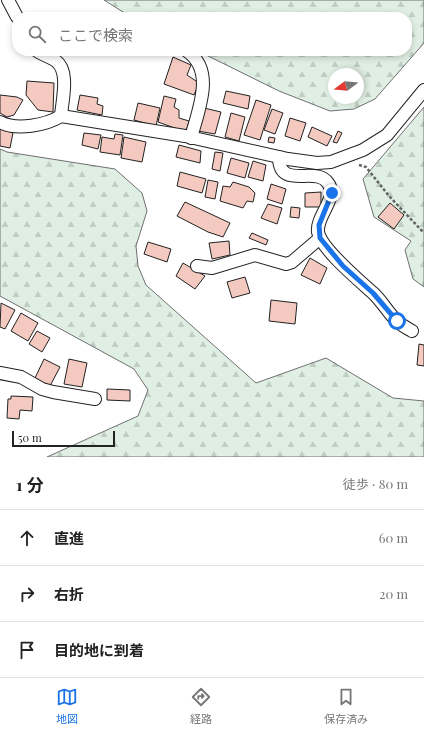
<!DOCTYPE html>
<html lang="ja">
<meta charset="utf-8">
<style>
:root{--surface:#fff;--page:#f2f2f2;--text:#222;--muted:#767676;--line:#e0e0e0;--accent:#1a73e8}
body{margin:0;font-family:"Playfair Display","Noto Sans JP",serif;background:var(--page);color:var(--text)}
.compass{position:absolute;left:328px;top:68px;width:36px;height:36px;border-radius:50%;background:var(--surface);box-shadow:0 2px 6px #0003;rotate:254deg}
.scale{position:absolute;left:12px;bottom:10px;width:103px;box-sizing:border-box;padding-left:4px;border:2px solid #222;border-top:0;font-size:11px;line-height:14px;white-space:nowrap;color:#222;-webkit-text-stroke:3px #fff;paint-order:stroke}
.stop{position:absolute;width:12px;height:12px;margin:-9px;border:3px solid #1a73e8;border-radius:50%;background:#fff}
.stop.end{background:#1a73e8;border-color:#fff;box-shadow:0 1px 4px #0008}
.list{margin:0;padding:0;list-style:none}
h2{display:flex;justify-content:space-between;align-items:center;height:52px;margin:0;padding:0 16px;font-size:17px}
h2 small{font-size:13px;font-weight:400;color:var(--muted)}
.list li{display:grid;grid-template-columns:26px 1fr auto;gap:12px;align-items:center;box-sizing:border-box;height:56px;padding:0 16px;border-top:1px solid var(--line)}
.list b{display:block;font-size:15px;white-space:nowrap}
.list em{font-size:13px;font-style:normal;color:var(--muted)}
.icon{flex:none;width:22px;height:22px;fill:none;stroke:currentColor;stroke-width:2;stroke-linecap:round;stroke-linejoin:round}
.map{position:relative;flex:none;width:424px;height:457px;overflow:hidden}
.search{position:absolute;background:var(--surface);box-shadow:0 2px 6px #0003;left:12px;right:12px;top:12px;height:44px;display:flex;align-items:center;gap:10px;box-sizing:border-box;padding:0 14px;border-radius:16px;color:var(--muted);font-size:15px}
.sheet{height:220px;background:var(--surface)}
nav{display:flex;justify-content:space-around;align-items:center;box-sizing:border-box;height:56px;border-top:1px solid var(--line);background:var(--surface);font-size:11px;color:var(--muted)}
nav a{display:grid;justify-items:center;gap:2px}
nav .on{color:var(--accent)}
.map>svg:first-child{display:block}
</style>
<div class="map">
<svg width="424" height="457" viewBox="0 0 424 457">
<defs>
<pattern id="forest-firs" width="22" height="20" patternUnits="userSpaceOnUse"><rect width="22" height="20" fill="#e0efe3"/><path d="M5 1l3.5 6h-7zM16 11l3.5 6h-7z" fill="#c0cdc2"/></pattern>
</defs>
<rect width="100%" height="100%" fill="#fff"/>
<g fill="url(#forest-firs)" stroke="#6f6f6f" fill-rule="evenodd">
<path d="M104,0H424V43L375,99L354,109L330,111L279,91L198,51H407V17H131ZM334,74H358V98H334Z"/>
<path d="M424,107V287L413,279L405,250L411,241L374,217L363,179Z"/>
<path d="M0,149L7,152L115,169L142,193L147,211L136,246L138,266L146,285L256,383L326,358L393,398L424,401V457H47L138,416L148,390L134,369L0,296Z"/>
</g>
<g fill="#f3c9c0" stroke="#222">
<path d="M173,57L191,65L187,75L199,83L194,95L164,84Z"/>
<path d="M27,81L54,83L53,112L38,110L26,95Z"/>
<path d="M226,91L250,96L248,109L223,103Z"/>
<path d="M0,95L17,97L23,100L14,115L7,117L0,113Z"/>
<path d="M80,95L98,98L97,104L103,106L102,115L77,110Z"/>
<path d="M164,96L176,99L174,107L179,110V118L189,121L186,132L158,122Z"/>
<path d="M256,100L271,105L260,140L244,135Z"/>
<path d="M138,103L160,108L156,126L134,120Z"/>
<path d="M204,108L221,112L215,134L198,131Z"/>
<path d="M272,109L283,113L275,134L264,130Z"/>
<path d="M231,113L245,117L239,141L225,137Z"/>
<path d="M290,118L306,123L300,141L285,136Z"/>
<path d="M312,127L332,136L327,146L308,137Z"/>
<path d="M0,129L13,133L10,148L0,146Z"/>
<path d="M338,131L342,133L337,143L333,142Z"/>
<path d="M84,133L101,135L98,149L82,145Z"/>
<path d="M115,134L123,135L120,155L100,152L102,137L114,139Z"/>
<path d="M124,137L146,142L142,162L121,158Z"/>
<path d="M269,137L275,138L274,143L268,142Z"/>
<path d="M179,145L201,151L200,163L176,157Z"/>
<path d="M215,152L223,153L220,171L212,169Z"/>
<path d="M231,158L249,163L245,178L227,173Z"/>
<path d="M253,161L266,165L263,181L248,177Z"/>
<path d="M180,172L206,179L202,193L177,186Z"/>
<path d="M208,180L218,182L215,199L205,197Z"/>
<path d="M233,182L249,187L255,193L253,202L247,201L243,208L220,201L223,186L230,187Z"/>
<path d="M271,184L286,189L282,204L267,199Z"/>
<path d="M321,192V207H305V193Z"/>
<path d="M185,202L230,223L223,237L208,232L177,216Z"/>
<path d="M390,203L404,215L394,229L378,217Z"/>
<path d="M268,204L282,208L277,224L261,218Z"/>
<path d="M291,207L300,208L299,218L290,217Z"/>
<path d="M252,233L268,240L266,245L249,238Z"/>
<path d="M229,241L230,255L212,259L209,243Z"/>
<path d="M148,242L171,249L167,262L144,254Z"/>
<path d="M310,258L327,268L320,284L301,275Z"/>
<path d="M183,263L205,276L195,289L176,276Z"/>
<path d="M245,277L250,293L232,298L227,282Z"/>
<path d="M271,300L297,303L295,324L269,321Z"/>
<path d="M1,303L15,310L5,329L0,327Z"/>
<path d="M21,313L38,323L28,341L11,331Z"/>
<path d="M37,331L50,338L42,352L29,344Z"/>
<path d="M419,344L424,345V366L417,365Z"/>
<path d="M44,359L60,367L50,386L35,378Z"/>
<path d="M69,359L87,363L82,387L64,384Z"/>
<path d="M107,389L130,390V401L107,400Z"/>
<path d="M11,396L33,397L32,411L20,410L19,419L7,418L8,399H11Z"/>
</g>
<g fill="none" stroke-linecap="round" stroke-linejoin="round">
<g stroke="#222" stroke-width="14">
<g id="minor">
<path d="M8,0L17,17"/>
<path d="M37,51C43,55 50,57 56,61C70,71 62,101 61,116"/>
<path d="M187,51C216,71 198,110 191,138"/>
<path d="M0,122C17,131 46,125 61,116L185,136L288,159L317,163L331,162L363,150L387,135L424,90"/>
<path d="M279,157C279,191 316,165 328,183C339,198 316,215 318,232C321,249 360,281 373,293C382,301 388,313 397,321C401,325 407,328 412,331"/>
<path d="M197,266L212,268L255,255L286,264L292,262L320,238"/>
<path d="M0,373L21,377L42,389L53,392L95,399"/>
</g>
</g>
<path stroke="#646464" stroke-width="2.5" stroke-dasharray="3 2" stroke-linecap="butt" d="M359,165L366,167L389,196L424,233"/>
<use href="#minor" stroke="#fff" stroke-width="12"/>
</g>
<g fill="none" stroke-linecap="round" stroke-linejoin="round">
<path stroke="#1a73e8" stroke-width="5" d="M332,193L319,225L320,238L343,266L373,293L397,321"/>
</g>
</svg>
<svg class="compass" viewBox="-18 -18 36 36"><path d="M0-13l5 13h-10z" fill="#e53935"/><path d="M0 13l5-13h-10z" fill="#767676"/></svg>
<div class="scale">50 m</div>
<div class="stop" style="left:397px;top:321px"></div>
<div class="stop end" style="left:332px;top:193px"></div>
<div class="search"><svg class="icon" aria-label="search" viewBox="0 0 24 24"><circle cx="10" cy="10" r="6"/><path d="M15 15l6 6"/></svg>ここで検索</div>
</div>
<section class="sheet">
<h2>1 分<small>徒歩 · 80 m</small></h2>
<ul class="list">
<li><svg class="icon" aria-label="ahead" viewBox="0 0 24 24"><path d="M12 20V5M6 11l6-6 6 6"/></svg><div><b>直進</b></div><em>60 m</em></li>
<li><svg class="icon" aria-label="right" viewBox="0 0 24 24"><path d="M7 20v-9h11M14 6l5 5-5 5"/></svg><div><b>右折</b></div><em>20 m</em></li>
<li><svg class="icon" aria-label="arrive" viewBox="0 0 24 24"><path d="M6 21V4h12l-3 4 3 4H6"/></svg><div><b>目的地に到着</b></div></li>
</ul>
</section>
<nav>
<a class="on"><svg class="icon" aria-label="map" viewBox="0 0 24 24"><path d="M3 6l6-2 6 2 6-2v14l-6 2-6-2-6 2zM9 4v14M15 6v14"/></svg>地図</a>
<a><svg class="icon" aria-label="directions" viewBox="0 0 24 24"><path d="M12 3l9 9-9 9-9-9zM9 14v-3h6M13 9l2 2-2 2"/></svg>経路</a>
<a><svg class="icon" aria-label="saved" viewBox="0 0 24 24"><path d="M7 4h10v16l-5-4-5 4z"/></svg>保存済み</a>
</nav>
